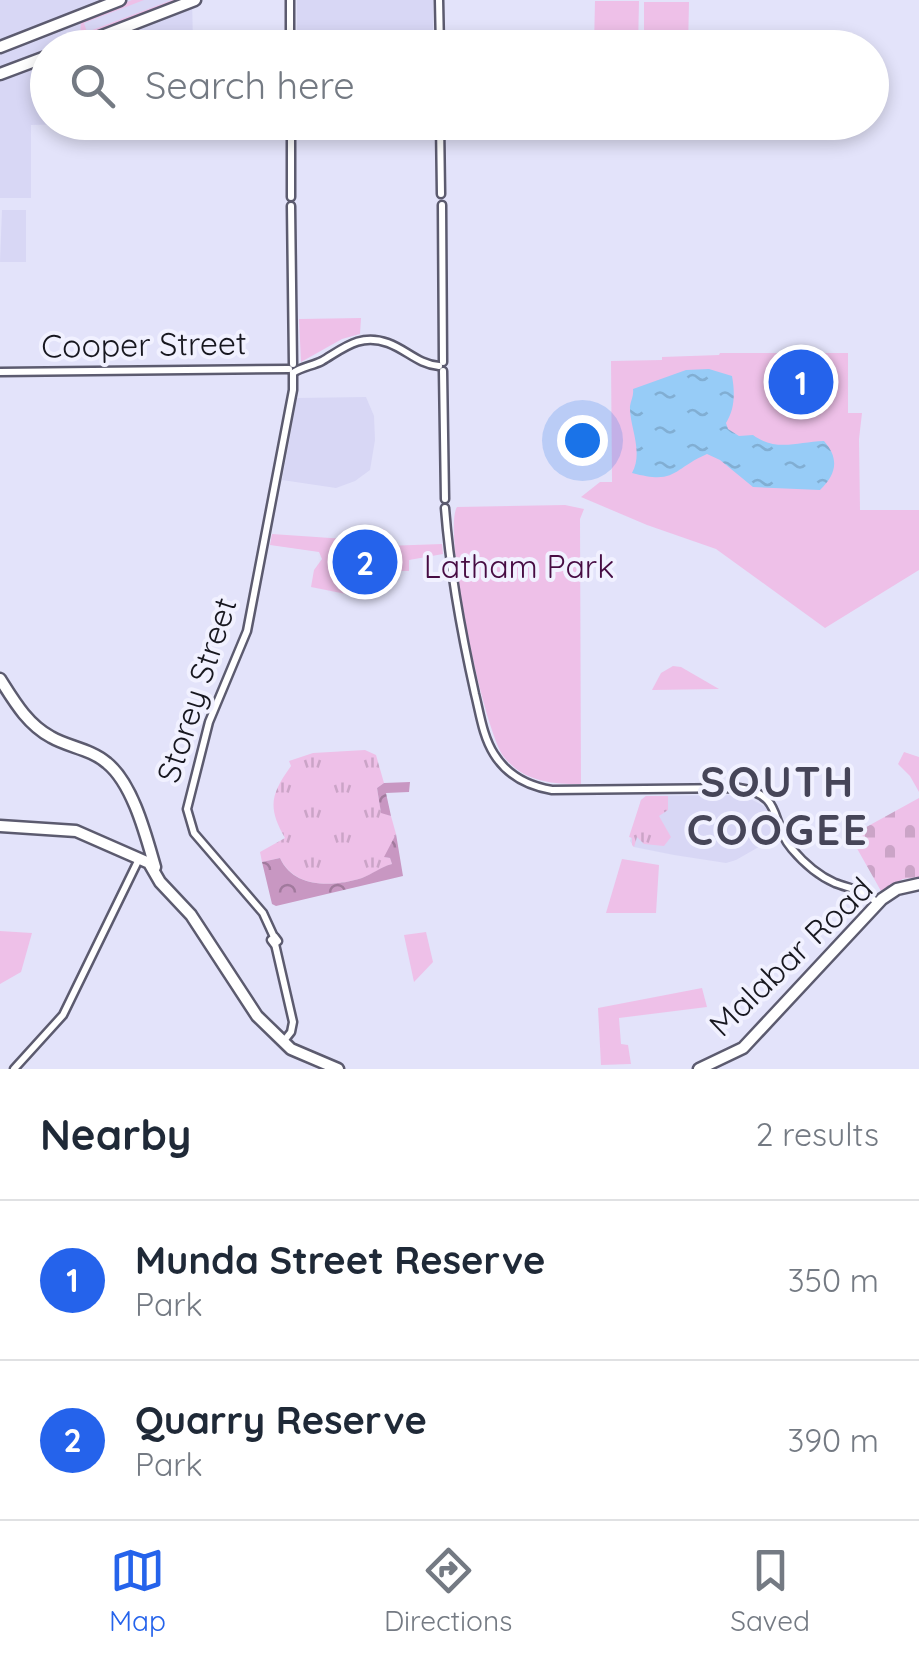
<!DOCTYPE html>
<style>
:root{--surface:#fff;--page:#f6f6f7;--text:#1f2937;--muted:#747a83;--line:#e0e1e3;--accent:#2563eb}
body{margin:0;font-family:Quicksand,sans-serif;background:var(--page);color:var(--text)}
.you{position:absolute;left:582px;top:440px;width:35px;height:35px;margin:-25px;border:8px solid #fff;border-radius:50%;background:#1a73e8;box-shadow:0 0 0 15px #1a73e833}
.badge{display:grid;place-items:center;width:65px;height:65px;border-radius:50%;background:var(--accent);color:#fff;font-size:32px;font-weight:700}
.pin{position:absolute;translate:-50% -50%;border:5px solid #fff;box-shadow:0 2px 10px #0006}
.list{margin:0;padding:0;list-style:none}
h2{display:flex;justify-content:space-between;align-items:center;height:130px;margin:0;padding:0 40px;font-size:42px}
h2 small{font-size:32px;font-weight:400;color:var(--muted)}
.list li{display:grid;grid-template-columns:65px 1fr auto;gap:30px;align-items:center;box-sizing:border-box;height:160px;padding:0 40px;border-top:2px solid var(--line)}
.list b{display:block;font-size:38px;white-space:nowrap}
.list p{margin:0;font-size:32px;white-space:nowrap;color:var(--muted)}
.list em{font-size:32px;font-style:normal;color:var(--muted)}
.icon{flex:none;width:55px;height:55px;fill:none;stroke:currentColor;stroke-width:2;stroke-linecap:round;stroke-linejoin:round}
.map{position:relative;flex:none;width:919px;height:1069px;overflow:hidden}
.search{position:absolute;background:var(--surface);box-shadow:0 5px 15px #0003;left:30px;right:30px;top:30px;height:110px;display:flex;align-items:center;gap:25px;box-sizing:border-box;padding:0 35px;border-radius:55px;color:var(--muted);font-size:38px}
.sheet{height:450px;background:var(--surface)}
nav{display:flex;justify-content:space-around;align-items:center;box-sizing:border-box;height:140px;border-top:2px solid var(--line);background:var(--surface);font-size:28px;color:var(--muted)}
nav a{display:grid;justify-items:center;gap:5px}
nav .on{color:var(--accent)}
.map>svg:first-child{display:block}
</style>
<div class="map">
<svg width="919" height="1069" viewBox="0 0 919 1069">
<defs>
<pattern id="grass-tufts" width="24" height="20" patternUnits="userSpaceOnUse" patternTransform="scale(2.5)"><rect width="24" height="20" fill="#eec0e8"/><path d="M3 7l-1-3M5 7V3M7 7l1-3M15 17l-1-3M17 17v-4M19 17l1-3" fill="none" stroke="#cba4c7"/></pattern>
<pattern id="forest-crowns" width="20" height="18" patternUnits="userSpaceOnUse" patternTransform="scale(2.5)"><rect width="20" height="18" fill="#c897c2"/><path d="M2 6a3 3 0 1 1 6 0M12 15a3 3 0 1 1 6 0" fill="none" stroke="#a17a9d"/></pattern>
<pattern id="cemetery-stones" width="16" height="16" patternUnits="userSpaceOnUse" patternTransform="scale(2.5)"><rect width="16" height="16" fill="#eec0e8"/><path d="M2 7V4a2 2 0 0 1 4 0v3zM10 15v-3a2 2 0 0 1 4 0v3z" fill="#cba4c7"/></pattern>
<pattern id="water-ripples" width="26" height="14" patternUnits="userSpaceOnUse" patternTransform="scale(2.5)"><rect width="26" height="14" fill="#97ccf7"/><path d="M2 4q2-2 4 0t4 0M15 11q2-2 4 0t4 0" fill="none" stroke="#81aed3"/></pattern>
</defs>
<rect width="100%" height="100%" fill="#e3e3fa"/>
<g fill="#d8d7f5">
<path d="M0,0H192L193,41H161L156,48H48V122L71,124L31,125V198H0Z"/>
<rect x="297" y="0" width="136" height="47"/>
<path d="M2,210H26V262H0Z"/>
<path d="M366,397L374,416L375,440L370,470L355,481L336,488L282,480L297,398Z"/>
<path d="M743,795L766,807L775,832L773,839L736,860L726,863L674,855L634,847L630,841L641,800L646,796Z"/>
</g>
<g fill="url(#grass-tufts)">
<path d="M365,750L376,755L384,783L377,788L381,812L391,816L396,834L385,857L390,858L392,864C381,867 374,874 362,878C334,887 295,889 280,858L262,862L260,852L285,838C267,807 271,794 291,766L289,761L313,753Z"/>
<path d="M646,796H668V810L659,816L671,837L664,846L644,844L637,837L634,847L632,845V838L629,837L641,800Z"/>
</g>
<g fill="url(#forest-crowns)">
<path d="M410,782L409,792L386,793L391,816L381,813L377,788L384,783Z"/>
<path d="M396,834L403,876L276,906L272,904L262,862L280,858C294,889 334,887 362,878C373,874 380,867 392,864L390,858L384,857Z"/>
</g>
<path fill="url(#cemetery-stones)" d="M919,798V877L903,879L881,891L850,836Z"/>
<g fill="#eec0e8">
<path d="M132,0H144L84,23L87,32L172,0H187L80,39L81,20Z"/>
<path d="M595,1H639L638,47H594Z"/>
<path d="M644,2H689L688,47H644Z"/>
<path d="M610,123H686L687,136L610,137Z"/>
<path d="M361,318L360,334L342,339L301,362L299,319Z"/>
<path d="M720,353H848V413H862L859,439L860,510H919V570L825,628L716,549L647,525L581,497L600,482H612L611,361L662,360V357L719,355Z"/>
<path d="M565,505L584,509L580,519L581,784C551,784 524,782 504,757C484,732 442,531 457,507Z"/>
<path d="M361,529H384L385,546L442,544L443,554L409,560V571H381L380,576L359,580L358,588L349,589L346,594L311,587L314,570L322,559L319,552L270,545L272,534L360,540Z"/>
<path d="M673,666L681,667L719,689L652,690L661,673Z"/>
<path d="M904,752L919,757V792L910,776L898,764Z"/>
<path d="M622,859L659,865L656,913H606Z"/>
<path d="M0,931L32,933L21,972L0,984Z"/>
<path d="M426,932L433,962L414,982L404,935Z"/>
<path d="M702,988L707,1007L619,1018L621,1044L628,1045L631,1064L601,1065L598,1008Z"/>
</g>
<path fill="url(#water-ripples)" d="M709,369L732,376C735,392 735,409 726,423L728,429L739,436L753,435C776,452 797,442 824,441C840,459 836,475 820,490L753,487L720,460L707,454C672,469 677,485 632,473C644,451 629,426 630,406C631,400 634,395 633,389L686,370Z"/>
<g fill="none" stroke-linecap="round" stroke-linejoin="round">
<g stroke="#5c5b6f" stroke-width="11">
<g id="minor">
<path d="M290,0V48"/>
<path d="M439,0L440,48"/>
<path d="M291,122V197"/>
<path d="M440,122L441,194"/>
<path d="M442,205L443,362"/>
<path d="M291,206L293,364"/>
<path d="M443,371L445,499"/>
<path d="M0,372L289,369"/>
<path d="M293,373C301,367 312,366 322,361C344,348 360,333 388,343C407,350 418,364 439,366"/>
<path d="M445,508C450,572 461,632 475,694C480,714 483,737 494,754C507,775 528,786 552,790L739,788C785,795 769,822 792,849C803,862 819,876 835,883C851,889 865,890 877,903"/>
<path d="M274,937L263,913L194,833L187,809L209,722L247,631L293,390V373"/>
<path d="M275,937L278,941L274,944L271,940Z"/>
<path d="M275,944L293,1022L291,1032L283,1042"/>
<path d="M14,1069L63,1015L139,859"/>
</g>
</g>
<g stroke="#5c5b6f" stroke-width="15">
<g id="major">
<path d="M0,47L120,0"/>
<path d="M71,48L195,0"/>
<path d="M0,74L48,56"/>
<path d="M0,679C14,701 27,724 51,737C68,747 91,749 107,763C133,784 146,836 155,867"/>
<path d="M0,826L76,831L149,863L160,882L191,915L257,1016L291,1049L338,1069"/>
<path d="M699,1069L743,1048L882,899L897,889L919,884"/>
</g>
</g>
<use href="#minor" stroke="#fff" stroke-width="6"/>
<use href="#major" stroke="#fff" stroke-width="10"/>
</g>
<g text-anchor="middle" stroke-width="8" stroke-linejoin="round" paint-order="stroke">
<g font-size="32" fill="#17171f" stroke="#f1f1ff">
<text transform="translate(144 345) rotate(-1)" y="11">Cooper Street</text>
<text transform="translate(197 690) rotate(-72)" y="11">Storey Street</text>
<text transform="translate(791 957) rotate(-44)" y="11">Malabar Road</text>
</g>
<g font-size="32" fill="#470c43" stroke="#f1f1ff">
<text x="519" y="578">Latham Park</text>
</g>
<g font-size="42" font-weight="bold" letter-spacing="2.5" fill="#464558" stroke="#f1f1ff">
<text x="778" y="797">SOUTH<tspan x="778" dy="48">COOGEE</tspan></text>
</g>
</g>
</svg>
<div class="you"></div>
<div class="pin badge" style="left:801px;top:382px">1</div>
<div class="pin badge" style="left:365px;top:562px">2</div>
<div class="search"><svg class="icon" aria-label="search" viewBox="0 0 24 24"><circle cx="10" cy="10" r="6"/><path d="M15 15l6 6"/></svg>Search here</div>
</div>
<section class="sheet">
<h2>Nearby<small>2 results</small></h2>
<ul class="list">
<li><span class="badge">1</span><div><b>Munda Street Reserve</b><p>Park</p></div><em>350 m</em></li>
<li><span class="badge">2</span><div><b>Quarry Reserve</b><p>Park</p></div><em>390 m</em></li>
</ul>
</section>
<nav>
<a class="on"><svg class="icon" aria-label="map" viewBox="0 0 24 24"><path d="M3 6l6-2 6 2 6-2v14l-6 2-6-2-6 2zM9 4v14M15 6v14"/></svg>Map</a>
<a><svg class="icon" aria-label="directions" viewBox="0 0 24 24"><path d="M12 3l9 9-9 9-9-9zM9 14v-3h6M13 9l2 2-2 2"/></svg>Directions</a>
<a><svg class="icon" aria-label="saved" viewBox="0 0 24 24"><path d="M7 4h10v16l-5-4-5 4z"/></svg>Saved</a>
</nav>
